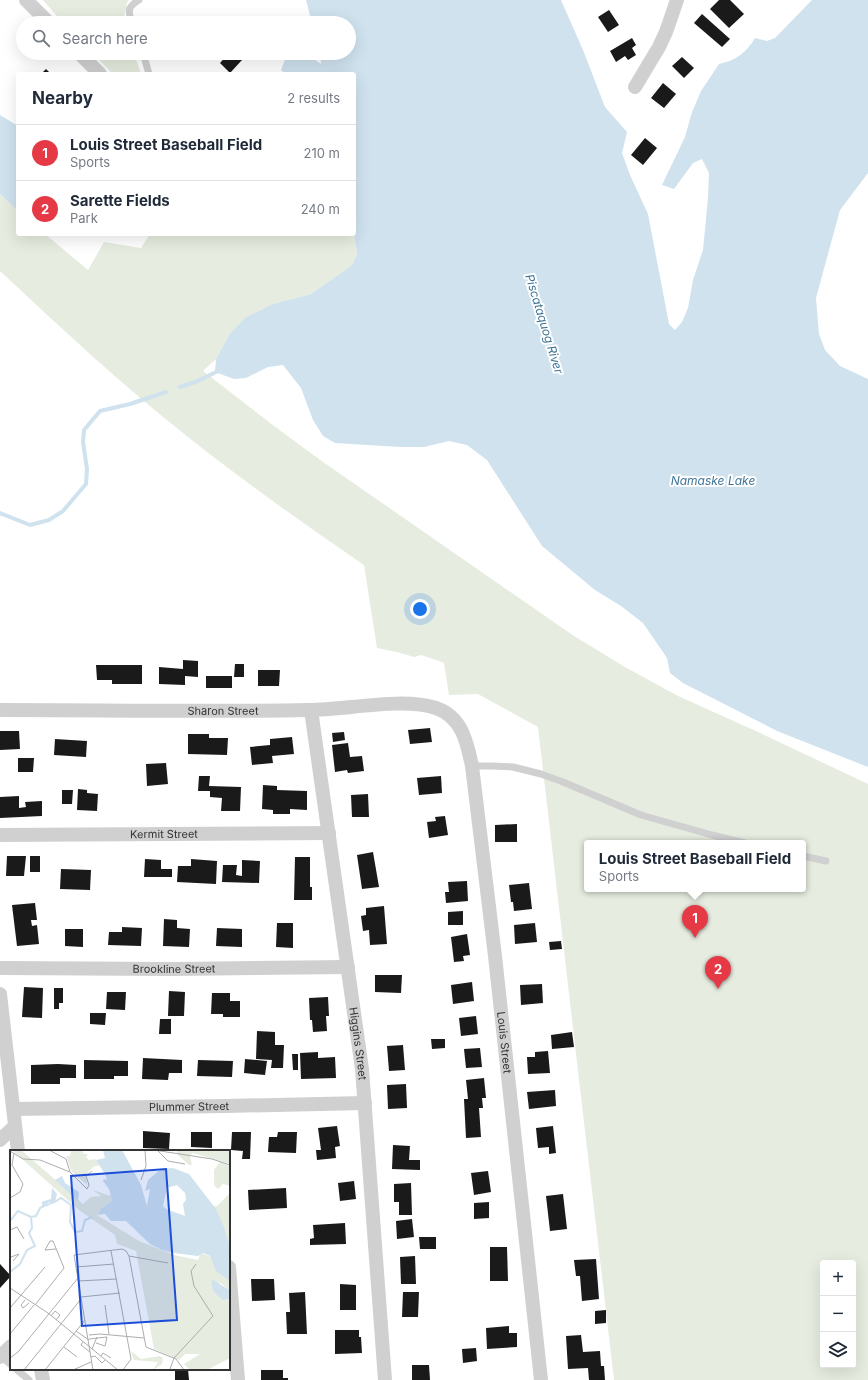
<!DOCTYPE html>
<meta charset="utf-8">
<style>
:root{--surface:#fff;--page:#f6f6f7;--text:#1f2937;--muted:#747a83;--line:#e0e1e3;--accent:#e63946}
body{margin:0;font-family:Inter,sans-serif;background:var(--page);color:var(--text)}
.controls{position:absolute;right:12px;bottom:12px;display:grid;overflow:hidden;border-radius:4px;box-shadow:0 4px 16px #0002}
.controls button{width:36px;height:36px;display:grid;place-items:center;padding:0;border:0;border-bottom:1px solid var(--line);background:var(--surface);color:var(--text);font:20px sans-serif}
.you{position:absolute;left:420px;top:609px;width:14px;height:14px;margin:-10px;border:3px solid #fff;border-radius:50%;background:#1a73e8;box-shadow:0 0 0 6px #1a73e833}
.badge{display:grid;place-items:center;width:26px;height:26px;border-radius:50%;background:var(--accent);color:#fff;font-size:13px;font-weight:700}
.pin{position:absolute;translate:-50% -33px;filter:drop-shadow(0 1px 2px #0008)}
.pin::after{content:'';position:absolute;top:21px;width:14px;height:12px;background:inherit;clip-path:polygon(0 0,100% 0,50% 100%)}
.popup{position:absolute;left:584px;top:840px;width:222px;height:52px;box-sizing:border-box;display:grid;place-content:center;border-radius:4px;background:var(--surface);filter:drop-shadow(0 1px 3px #0005);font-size:13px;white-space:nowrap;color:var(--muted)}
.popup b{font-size:15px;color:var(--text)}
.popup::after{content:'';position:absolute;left:50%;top:100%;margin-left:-8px;border:8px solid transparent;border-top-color:var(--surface)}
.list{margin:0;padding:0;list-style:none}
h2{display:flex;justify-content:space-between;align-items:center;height:52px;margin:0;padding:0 16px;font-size:17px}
h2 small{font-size:13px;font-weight:400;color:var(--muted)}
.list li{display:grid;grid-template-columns:26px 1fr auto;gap:12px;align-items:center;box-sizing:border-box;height:56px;padding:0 16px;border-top:1px solid var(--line)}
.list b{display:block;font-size:15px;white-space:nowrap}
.list p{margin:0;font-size:13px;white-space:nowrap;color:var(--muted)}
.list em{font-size:13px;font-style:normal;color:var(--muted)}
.icon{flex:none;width:22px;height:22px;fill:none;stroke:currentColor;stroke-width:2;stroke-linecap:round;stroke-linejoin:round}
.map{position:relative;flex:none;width:868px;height:1380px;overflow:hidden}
.search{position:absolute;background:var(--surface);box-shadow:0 4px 16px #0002;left:16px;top:16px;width:340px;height:44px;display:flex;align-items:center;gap:10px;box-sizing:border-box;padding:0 14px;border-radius:22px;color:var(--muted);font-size:15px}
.panel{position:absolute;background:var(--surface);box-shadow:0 4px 16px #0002;left:16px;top:72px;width:340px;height:164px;border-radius:4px}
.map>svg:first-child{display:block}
</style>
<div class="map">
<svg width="868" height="1380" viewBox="0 0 868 1380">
<rect width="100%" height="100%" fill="#fff"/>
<g fill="#e6ecdf" fill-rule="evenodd">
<path d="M43,0H129L127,3L123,23H63Z"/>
<path d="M92,53H134L141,74H113Z"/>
<path d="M0,194L18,211V234H45L88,270L104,242L141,248L150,234H354L357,254L352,265L311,294L273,304L229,335L216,359L203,371L274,426L323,462L574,636L625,667L678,696L758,732L868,784V1380H614L538,727L478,694L449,695L444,663L442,662L421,655L414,657L397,652L377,648L364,565C304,524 245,482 188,437C122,385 61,328 0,271ZM587,843H803V889H587ZM823,1263H853V1365H823Z"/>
</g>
<g fill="#cfe2ee">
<path d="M306,0H561L583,50L605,107L627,132L622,153L630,175L648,214L669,324L675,330L682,322L688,308L693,280L703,250L708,198L709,173L702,159L693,163L674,189L662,185L685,137L692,112L701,91L719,64C735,61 747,52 755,38L767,41L775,38L812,0H868V173L840,210L816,298L819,334L825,350L840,366L868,379V767L777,731L683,683L670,673L667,658L643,623L621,606L595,590L542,546L487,460L467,445L449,441L424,447H401L335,443L323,436L313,420L301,388L283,365L268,367L246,378L234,379L215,372L216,359L229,335L245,318L273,304L311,294L352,265L357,254L354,234V74H286L281,70L286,57L290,53H305L321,64L320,53H349V23H312Z"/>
<path d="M0,115L18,126V211L0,194Z"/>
</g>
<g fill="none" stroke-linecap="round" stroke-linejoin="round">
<g stroke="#cfe2ee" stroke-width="4">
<path d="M180,387L198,381L220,370"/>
<path d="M0,513L30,525L49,520L63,511L86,484L87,469L83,442L84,430L100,411L130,404L166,392"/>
</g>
</g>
<g fill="#1a1a1a">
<path d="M719,0H730L744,14L729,28L710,9Z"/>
<path d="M609,10L619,25L608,32L598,17Z"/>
<path d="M702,14L730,39L722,47L694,23Z"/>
<path d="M632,38L636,45L632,48L636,55L628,60L625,56L616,62L610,51Z"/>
<path d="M229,53H233L242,60L230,73L220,63Z"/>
<path d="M682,57L694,68L684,78L672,66Z"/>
<path d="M46,69L51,74H41Z"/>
<path d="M663,83L676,94L664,108L651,98Z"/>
<path d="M645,138L657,148L643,165L631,155Z"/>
<path d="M183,660L198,661V677L185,676V685L159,684V667L183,669Z"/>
<path d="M235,664H244V677H234Z"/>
<path d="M96,665H142V684H112V680H97Z"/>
<path d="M258,670H280L279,686H258Z"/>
<rect x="206" y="676" width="26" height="12"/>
<path d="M430,728L432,742L410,744L408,730Z"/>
<path d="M0,731H19L20,749L0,750Z"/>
<path d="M344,732L345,740L333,742L332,733Z"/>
<path d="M188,734H209V738H228L227,755L188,754Z"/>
<path d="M292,737L294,754L272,756L273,763L252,765L250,747L270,745V739Z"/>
<path d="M55,739L87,741L86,757L54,755Z"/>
<path d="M348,743L350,757L362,756L364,771L348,773L347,770L335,772L332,745Z"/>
<path d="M18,758H34L33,772H18Z"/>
<path d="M166,763L168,784L147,786L146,764Z"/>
<path d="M199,776H210L209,786L241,787L240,811H221L222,798L210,797V791H198Z"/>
<path d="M441,776L442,793L419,795L417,778Z"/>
<path d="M263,785L277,786V790L307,791V810L290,809V814H273V810L262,809Z"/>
<path d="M78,789L87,790V793L98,794L97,811L77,810Z"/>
<path d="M62,790H73L72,804H62Z"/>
<path d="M368,794L369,817H352L351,795Z"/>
<path d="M19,796V808L26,807L25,802L42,801V816L0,818V797Z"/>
<path d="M445,816L448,835L429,838L427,822L436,821L435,817Z"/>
<path d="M517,824V842H495V825Z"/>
<path d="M373,852L379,887L362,889L357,855Z"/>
<path d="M7,856H26L24,876H6Z"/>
<rect x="30" y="856" width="10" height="16"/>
<path d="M295,857H310V887H312V900H294Z"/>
<path d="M145,859L161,860V869H172V877H144Z"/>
<path d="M191,859L217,861L216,884L177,882L178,866H191Z"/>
<path d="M242,860L260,861L259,883L222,882L223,865H237L236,875L242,876Z"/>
<path d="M61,869L91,870L90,890L60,889Z"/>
<path d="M467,881L468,901L446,903L445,892H449L448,882Z"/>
<path d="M529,883L532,909L514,911L513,902H511L509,885Z"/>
<path d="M35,903L37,920H31L32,926L37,925L39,944L17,946L12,905Z"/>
<path d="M384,906L387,944L370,945L369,930L363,931L361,916L366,915V908Z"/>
<path d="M463,911V925H448V912Z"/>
<path d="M164,919L177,920V928L190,929L189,947L163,946Z"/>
<path d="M277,923H293V948L276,947Z"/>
<path d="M535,923L537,942L515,944L514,925Z"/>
<path d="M122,927L142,928L141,946L108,945L109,932H122Z"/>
<path d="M217,928L242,929V947L216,946Z"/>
<path d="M65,929H83V947L65,946Z"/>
<path d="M467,934L470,955L463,956L464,961L454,962L451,937Z"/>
<path d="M561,941L562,949L550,950L549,942Z"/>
<path d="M375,975H402L401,993L375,992Z"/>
<path d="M472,982L474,1001L453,1004L451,985Z"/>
<path d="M542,984L543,1003L521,1005L520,985Z"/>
<path d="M24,987L43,988L42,1018L22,1017Z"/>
<path d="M54,988H63V1003H59V1009H54Z"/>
<path d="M169,991L185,992L184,1016H168Z"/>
<path d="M107,992H126L125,1010L106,1009Z"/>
<path d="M212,993H230V1001H240V1017H223V1014H211Z"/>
<path d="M328,997L329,1016H326L327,1031L313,1032L312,1020H310L309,998Z"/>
<path d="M90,1013H106L105,1025L90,1024Z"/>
<path d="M476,1016L478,1034L461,1036L459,1018Z"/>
<path d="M160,1019H171V1034H159Z"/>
<path d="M257,1031L275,1032V1045H284L283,1068H271L272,1060L256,1059Z"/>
<path d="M572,1032L574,1047L552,1049L551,1035Z"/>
<path d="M431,1039H445V1048L432,1049Z"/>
<path d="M403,1045L405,1070L389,1071L387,1046Z"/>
<path d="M480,1048L482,1067L466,1068L464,1049Z"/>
<path d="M548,1051L550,1073L528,1074L527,1057H535V1052Z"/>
<path d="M318,1052V1058L335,1057L336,1078L301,1079L300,1053Z"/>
<path d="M292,1054H298V1070H293Z"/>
<path d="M143,1058L182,1060V1073H169L168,1080L142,1079Z"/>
<path d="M245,1059L267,1061L265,1075L244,1073Z"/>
<path d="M84,1060L128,1061V1076H114V1079H84Z"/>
<path d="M198,1060L233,1061L232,1077L197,1076Z"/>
<path d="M58,1064L76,1065V1078H60V1084H31V1065Z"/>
<path d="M484,1078L486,1098H482L483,1108H479L481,1137L466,1138L464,1099H468L466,1080Z"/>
<path d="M406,1084L407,1108L388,1109L387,1085Z"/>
<path d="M555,1090L556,1106L529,1109L527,1092Z"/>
<path d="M337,1126L340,1146L335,1147L336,1158L317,1160L316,1150H321L318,1128Z"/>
<path d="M553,1126L556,1153L549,1154V1147L538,1148L536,1128Z"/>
<path d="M143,1131L170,1133L169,1149L143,1148Z"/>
<path d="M191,1132H212V1148L191,1147Z"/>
<path d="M232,1132H251L250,1159H242L243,1151L231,1150Z"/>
<path d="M278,1132H297L296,1153L268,1152L269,1137H277Z"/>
<path d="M393,1145L410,1146L409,1160H420V1170L392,1169Z"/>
<path d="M488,1171L491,1192L474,1195L471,1173Z"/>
<path d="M354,1181L356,1199L340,1201L338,1183Z"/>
<path d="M411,1183L412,1215H399V1202H394V1184Z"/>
<path d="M286,1188L287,1208L249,1210L248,1190Z"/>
<path d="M563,1194L567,1229L550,1231L546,1196Z"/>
<path d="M489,1202V1218L474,1219V1203Z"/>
<path d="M412,1219L414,1237L397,1239L396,1221Z"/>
<path d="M345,1223L346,1244L310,1245V1239L314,1238L313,1225Z"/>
<path d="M419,1237H436V1249H420Z"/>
<path d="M490,1247H507L508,1281H490Z"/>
<path d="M415,1256L416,1284H401L400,1257Z"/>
<path d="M596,1259L599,1299L582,1301L580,1276H576L574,1260Z"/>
<path d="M0,1264L11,1276L0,1288Z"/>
<path d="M251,1279H274L275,1300L252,1301Z"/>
<path d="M340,1284L356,1285V1310H340Z"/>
<path d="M305,1292L307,1334H287L286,1312H290L289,1293Z"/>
<path d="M403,1292H419L418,1317H402Z"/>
<path d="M606,1310V1323L595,1324V1311Z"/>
<path d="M509,1326V1333H517V1347L487,1349L486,1328Z"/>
<path d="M335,1330H359V1337H361L362,1353L335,1354Z"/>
<path d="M581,1335L583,1352L600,1351L601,1366H604L605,1380H589L588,1368L568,1369L566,1336Z"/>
<path d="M476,1348L477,1361L463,1363L462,1349Z"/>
<path d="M412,1365H429L430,1380H412Z"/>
<path d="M175,1369H188L189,1380H175Z"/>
<path d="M261,1370H283V1378H288V1380H261Z"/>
</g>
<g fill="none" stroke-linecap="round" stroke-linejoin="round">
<g stroke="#d0d0d0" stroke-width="7">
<path d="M132,23C128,11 127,7 139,0"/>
<path d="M143,53L149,74"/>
<path d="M472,766H492L513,767L541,774L563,782L641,815L712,835L745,843"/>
<path d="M803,856L826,861"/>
<path d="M1,1356L11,1365"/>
<path d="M16,1369L29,1380"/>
</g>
<g stroke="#d0d0d0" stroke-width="14">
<path d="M26,0L49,23"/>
<path d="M79,53L100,74"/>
<path d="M635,87L659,47L666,32L677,0"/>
<path id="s1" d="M0,710C103,710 206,712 309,710C346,710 402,697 436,708C462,717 467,742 472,766L495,956L541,1380"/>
<path id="s2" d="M311,710L362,1069L385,1380"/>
<path id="s3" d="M0,835L329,833"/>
<path id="s4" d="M0,968L171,969L348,967"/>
<path d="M0,994L18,1151"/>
<path id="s5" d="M14,1109L226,1106L365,1103"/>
<path d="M0,1140L15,1126"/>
<path d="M229,1267L238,1380"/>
<path d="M0,1357L11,1346"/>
<path d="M41,1369L43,1380"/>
</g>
</g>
<g text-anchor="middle" stroke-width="4" stroke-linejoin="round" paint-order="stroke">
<g font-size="11" fill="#333" stroke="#fff">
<text dy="4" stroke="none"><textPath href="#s1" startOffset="223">Sharon Street</textPath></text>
<text dy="4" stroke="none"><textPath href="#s3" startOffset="164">Kermit Street</textPath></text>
<text dy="4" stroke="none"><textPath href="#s4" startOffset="174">Brookline Street</textPath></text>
<text dy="4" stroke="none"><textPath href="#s1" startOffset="787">Louis Street</textPath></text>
<text dy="4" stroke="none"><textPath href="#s2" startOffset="337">Higgins Street</textPath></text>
<text dy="4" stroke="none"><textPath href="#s5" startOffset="175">Plummer Street</textPath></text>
</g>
<g font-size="12" font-style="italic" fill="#3f7597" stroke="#fff">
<text transform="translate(544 324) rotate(73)" y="4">Piscataquog River</text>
<text x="713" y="485">Namaske Lake</text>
</g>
</g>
<g transform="translate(10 1150)">
<rect width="220" height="220" fill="#fff"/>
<path d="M2,0H11L73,54L81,47L91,46L83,40L101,46L102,52L87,65L129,91L164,105L188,110L191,103L201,107L205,118L220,131V140L209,132L215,150L220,149V208L197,220H180L174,214L190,204H175L169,210L144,199L126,101L107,94L105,85L69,60ZM61,0H72L74,4H78L76,7L79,10L85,9L90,15L83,17L76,24L77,35L62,22L56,6H60ZM167,0H220V14L183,3L180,6L182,15H179L167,4ZM210,12L220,16V36L213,34L208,39L204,35V20ZM220,43V96L203,56H207ZM121,201L131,209L150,206L153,208L152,214L143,220L148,212L124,210Z" fill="#e6ecdf"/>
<path d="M93,0H112L131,35L137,56L140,39L135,41L138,30L151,19L163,18L179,24L206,59L213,75L220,96V131L206,121L200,106L193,103L188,106L164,103L152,100L140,94L116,71H101L95,64L88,65L91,59L102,51L99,39L93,31L94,29L97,30L95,24L86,10L95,8ZM167,35L175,43L176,50L173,54L175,66L156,59L153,56L157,38ZM52,26L55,33L69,42L68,51L45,30ZM42,38L47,44L45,52L36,57L40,52L32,56V52L28,53L41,49ZM201,129L220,140V149L213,150L203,141Z" fill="#cfe2ee" fill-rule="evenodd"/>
<path fill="none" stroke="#cfe2ee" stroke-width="2" d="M43,53L51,48L61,55L60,72L65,82L72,81L75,70L82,67M0,71L8,61L21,67L26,66L30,58L38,54M0,122L10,114L17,100L25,96L19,83L22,78L21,67"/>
<path fill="none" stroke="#adadad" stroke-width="1" d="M39,0L56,9L60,22M144,0L202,9L220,15M147,0L158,11L175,14M0,1L13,9L30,10L60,22M60,22L77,39M131,30L136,16L135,0M77,39L79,35L76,26L82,21M0,48L10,42L13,34L2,15L4,3M0,80L7,77L14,89M101,101L121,209L113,220M119,106L158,113M1,107L9,104L3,111M66,117L104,114M68,131L107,129M0,138L38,163L108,220M71,147L110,143M15,150L11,155L13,158L19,153M25,155L54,118L43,91H40L35,100L46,99M95,155L99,184M0,158L35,117M41,166L45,161L50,165L46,170M66,181L79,190M0,184L24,155M79,185L90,184L134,188M79,189L97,187L95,196L86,193M73,192L71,195L80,202M54,197L67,207M82,199L87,187M91,206L93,203L101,208M81,207L85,206L92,213L95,210M0,208L8,202L68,128M160,219L164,208L203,166L184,136L181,121L186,114M14,220L71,149M35,220L75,170M63,220L81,212M83,220L64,105L112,99L116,101L119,106L136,197L166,209L174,220"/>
<path fill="#1d4ed8" fill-opacity="0.15" stroke="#1d4ed8" stroke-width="2" d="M156,19L167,170L72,176L61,26Z"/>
<rect width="220" height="220" fill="none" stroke="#333" stroke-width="2"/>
</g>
</svg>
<div class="controls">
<button>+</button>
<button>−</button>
<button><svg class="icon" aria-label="layers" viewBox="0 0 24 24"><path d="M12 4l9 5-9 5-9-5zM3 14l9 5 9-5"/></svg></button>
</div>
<div class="you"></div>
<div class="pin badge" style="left:695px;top:938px">1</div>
<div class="popup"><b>Louis Street Baseball Field</b>Sports</div>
<div class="pin badge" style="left:718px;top:989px">2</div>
<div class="search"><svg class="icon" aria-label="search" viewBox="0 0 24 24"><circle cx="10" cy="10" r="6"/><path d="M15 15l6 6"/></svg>Search here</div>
<section class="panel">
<h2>Nearby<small>2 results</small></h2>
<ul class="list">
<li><span class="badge">1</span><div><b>Louis Street Baseball Field</b><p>Sports</p></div><em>210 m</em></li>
<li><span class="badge">2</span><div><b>Sarette Fields</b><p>Park</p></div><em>240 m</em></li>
</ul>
</section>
</div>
